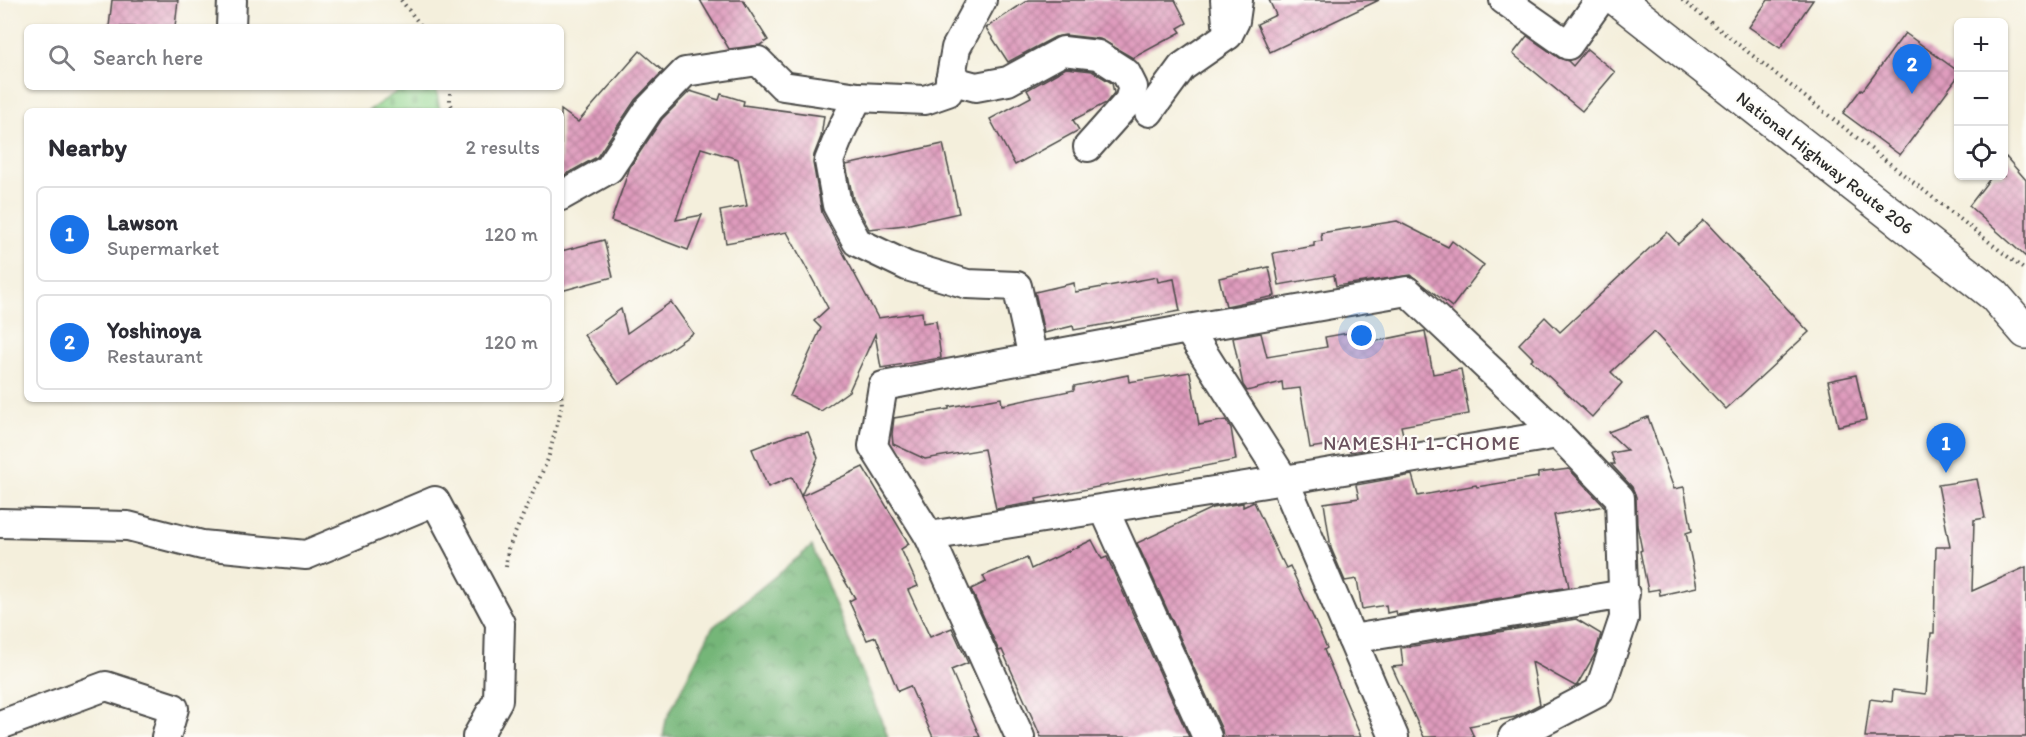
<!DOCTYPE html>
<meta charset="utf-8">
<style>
:root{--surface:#fff;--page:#f2f2f3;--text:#2b2b33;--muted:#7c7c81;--line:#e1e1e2;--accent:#1a73e8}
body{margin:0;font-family:Itim,sans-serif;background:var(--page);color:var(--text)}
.controls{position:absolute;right:18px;top:18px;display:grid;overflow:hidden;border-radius:9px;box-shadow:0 2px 4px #0004}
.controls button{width:54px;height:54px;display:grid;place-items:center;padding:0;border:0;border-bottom:2px solid var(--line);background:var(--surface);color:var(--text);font:30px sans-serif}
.you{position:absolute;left:1362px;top:336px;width:21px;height:21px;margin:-15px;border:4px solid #fff;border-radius:50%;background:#1a73e8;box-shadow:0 0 0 9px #1a73e833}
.badge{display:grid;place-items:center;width:39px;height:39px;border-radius:50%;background:var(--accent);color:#fff;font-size:20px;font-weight:700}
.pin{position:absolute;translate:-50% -50px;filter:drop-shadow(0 2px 3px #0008)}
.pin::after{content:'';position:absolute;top:32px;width:21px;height:18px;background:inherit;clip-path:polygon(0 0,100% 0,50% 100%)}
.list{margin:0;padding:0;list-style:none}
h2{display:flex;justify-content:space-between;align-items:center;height:78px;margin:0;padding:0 24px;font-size:26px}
h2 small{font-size:20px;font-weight:400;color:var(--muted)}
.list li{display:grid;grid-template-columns:39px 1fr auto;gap:18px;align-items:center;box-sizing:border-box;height:96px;margin:0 12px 12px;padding:0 12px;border:2px solid var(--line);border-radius:9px}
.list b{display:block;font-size:22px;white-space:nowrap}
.list p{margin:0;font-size:20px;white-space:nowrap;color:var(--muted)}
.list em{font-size:20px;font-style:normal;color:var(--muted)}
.icon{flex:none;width:33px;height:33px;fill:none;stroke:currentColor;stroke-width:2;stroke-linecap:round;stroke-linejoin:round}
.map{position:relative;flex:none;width:2026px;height:737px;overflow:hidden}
.search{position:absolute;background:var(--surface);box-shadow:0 2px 4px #0004;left:24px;top:24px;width:540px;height:66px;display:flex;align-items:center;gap:15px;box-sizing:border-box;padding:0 21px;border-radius:9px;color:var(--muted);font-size:22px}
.panel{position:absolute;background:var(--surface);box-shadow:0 2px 4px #0004;left:24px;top:108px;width:540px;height:294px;border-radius:9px}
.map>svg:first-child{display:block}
</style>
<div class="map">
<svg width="2026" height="737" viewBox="0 0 2026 737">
<defs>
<pattern id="forest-crowns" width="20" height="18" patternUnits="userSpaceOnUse" patternTransform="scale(1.5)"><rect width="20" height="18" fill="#74b678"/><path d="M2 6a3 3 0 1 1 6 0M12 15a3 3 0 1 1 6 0" fill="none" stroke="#5f9463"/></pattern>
<pattern id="cemetery-stones" width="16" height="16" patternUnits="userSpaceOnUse" patternTransform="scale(1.5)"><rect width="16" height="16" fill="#90d48d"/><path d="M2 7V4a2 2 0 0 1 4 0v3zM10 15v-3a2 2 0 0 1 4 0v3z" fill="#7cb67a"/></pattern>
<pattern id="building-cross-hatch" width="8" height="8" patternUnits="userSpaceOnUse" patternTransform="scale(1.5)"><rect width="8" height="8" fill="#df9bbd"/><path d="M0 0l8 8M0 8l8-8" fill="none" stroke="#b57f9a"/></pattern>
</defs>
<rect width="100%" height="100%" fill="#fdfcf7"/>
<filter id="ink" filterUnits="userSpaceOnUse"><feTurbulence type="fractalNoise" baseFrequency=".0167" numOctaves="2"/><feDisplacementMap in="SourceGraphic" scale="12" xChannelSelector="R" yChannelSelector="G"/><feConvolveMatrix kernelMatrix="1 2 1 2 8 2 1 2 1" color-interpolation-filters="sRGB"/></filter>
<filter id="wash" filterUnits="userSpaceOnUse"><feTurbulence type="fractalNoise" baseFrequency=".008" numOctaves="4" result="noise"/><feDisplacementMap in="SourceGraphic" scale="24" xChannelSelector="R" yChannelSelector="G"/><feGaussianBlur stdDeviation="1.35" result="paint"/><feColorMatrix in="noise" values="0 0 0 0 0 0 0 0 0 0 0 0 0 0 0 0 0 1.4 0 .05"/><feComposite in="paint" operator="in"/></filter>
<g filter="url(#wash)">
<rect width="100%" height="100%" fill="#f4efdc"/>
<path fill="url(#forest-crowns)" stroke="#507052" stroke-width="1.5" d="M812,546L888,737H663L666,720L712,628Z"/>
<path fill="url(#cemetery-stones)" stroke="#5e805c" stroke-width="1.5" d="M404,87H436L440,111H368Z"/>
<g id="blocks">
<g fill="url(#building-cross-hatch)">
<path d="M112,0H178L175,27H109Z"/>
<path d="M700,0H743L768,40L760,45L729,49Z"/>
<path d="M1028,0H1175L1187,23L1178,28L1181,32L1133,58L1100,39L1065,35L1055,37L1008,62L986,28Z"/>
<path d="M1269,0H1379L1270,52L1257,24L1276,15Z"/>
<path d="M1768,0H1813L1780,48L1749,27Z"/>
<path d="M1905,33L1959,72V75L1900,155L1843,113L1861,89L1863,90Z"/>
<path d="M1527,36L1559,58L1568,61L1573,66L1587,49L1615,72L1582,111L1513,54Z"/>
<path d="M640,51L663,71L635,100L597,157L561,177V110L578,122Z"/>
<path d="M1066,68L1092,71L1112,83L1114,93L1106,103L1073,120L1079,130L1015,165L990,119L1031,97L1027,90Z"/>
<path d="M690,91L719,100L721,94L744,101L743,105L824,116L821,137L814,155L813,163L822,213L878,318L922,312L923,323L936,321L941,358L881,368L875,334L849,391L821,411L790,396L821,328L814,321L828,308L787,232L726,243L720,211L747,206L738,159L701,148L676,220L702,215L688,250L611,221L630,167L662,119Z"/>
<path d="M943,144L959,213L905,225L869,229L853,199L846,165Z"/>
<path d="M2006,157L2026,180V257L1969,206L1992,176H2004V160Z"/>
<path d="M1704,220L1809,332L1726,409L1654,332L1611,372L1622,383L1592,417L1531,360L1533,358L1519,344L1545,317L1560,332L1667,232L1678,244Z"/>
<path d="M1397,221L1448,247L1452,241L1484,265L1452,307L1411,275L1336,286L1334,275L1279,285L1273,253L1314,246V242L1322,241L1321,233Z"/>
<path d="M604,240L613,277L561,291V251Z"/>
<path d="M1269,267L1275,296L1226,306L1219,278Z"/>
<path d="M1157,277L1158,282L1174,279L1180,311L1074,330L1073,326L1044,333L1035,292L1074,283L1075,292Z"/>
<path d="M671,302L693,333L619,384L584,335L621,309L627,333Z"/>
<path d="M1359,331L1362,344L1425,331L1433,374L1461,369L1469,414L1401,426L1405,443L1350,452L1347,442L1310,448L1300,388L1283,390L1282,382L1247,391L1243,385L1233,338L1261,333L1267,357L1327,347L1325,337Z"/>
<path d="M1190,372L1199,425L1226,420L1231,428L1236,460L1036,499L1037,502L996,509L984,449L925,459L893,444L892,434L894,418L949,409V407L1001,398L1002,405L1074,390V386L1128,375L1129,382Z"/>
<path d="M1856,375L1866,420L1838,426L1828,381Z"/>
<path d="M1648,417L1674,489L1684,487L1692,531L1686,533L1697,587L1660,595L1659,589L1648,591L1640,551L1642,550L1637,525L1636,497L1632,487L1611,464H1615L1611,453L1627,450L1608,432Z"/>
<path d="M808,432L818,458L801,496L792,477L768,487L752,449L789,435Z"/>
<path d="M863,467L909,544L901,549L918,586L908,590L930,637L952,628L968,663L951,670L980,737H933L910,686L898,691L876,637L867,640L849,601L855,598L830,556L801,496Z"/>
<path d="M1569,469L1604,506L1554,515L1569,587L1397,615L1396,611L1387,613L1386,605L1362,609L1357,579L1345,581L1331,548L1324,503L1359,498L1356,485L1412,475L1418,496L1476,485L1477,487L1538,477V473Z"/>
<path d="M1977,479L1985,518L1974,520L1972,591L2026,567V737H1865L1870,699L1892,702L1893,690L1926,694L1931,633H1934L1936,547H1950L1938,485Z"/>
<path d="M1254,502L1281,560H1282L1286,568L1290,566L1327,648L1324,650L1361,737H1223L1222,730L1137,543L1212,508L1243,503V507Z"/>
<path d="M1092,540L1102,559L1107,557L1189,737H1041L1002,650L999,651L971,589L986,582L983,576L1027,558L1031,569Z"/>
<path d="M1576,619L1601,634L1595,654L1577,685L1575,686L1532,662L1540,704L1515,717L1469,726L1474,737H1424L1392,667L1403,666L1401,648Z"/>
</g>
</g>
</g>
<g filter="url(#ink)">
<use href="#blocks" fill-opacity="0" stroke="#494846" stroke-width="1.5"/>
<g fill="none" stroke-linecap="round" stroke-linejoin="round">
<g stroke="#494846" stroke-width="32">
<g id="minor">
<path d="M1225,0L1228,35L1235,21L1238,0"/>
<path d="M1504,0L1568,45L1600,0"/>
<path d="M231,27L232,0"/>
<path d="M950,80L976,87L1008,81L1063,51L1098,55L1126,73L1133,87L1129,101L1088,147"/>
<path d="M858,97L842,129L829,161L837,205L857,242L907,266L967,284L1017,286L1033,358"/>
<path d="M1149,112L1182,67L1228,35"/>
<path d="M561,196L609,169L649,109L685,72L758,61L783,86L858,97L925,100L948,92L956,48L982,0"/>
<path d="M1188,329L1284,480L1394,737"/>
<path d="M1104,509L1207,737"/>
<path d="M0,523L128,526L202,545L306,555L435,501L500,623L498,700L477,737"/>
<path d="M929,536L1284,480L1558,434"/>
<path d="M1352,639L1625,594"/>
<path d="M0,725L106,686L174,708L166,737"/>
<path d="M1020,737L929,536L873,446L883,386L1188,329L1407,291L1558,434L1620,498L1624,618L1599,692L1513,737"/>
</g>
</g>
<g stroke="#494846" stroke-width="36">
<path id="trunk" d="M1618,0L1994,295L2026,332"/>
</g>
<g stroke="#494846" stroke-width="4" stroke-dasharray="1.5 4.5" stroke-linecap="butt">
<path d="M401,0L422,27"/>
<path d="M1682,0L2026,271"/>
<path d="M450,87V103L455,111"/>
<path d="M506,567L508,549L548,459L562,405L561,393"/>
</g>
<use href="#minor" stroke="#fff" stroke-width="28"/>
<use href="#trunk" stroke="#fff" stroke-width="33"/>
</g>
</g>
<g text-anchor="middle" stroke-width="4.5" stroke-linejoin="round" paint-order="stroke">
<g font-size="18" fill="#2b2b2b" stroke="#fdfcf7">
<text transform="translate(1825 163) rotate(38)" y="6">National Highway Route 206</text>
</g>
<g font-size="20" letter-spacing="1.5" fill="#6a525e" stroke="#fdfcf7">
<text x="1422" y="450">NAMESHI 1-CHOME</text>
</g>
</g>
</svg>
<div class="controls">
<button>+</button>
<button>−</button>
<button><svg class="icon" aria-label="locate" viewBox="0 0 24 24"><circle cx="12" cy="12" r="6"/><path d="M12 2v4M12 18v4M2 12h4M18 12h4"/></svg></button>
</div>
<div class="you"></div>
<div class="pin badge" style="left:1946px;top:473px">1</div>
<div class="pin badge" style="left:1912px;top:94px">2</div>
<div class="search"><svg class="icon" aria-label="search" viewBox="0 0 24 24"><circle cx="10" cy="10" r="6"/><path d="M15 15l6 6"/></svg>Search here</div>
<section class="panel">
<h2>Nearby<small>2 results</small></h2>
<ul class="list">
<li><span class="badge">1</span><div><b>Lawson</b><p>Supermarket</p></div><em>120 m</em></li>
<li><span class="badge">2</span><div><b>Yoshinoya</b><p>Restaurant</p></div><em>120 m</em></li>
</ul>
</section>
</div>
